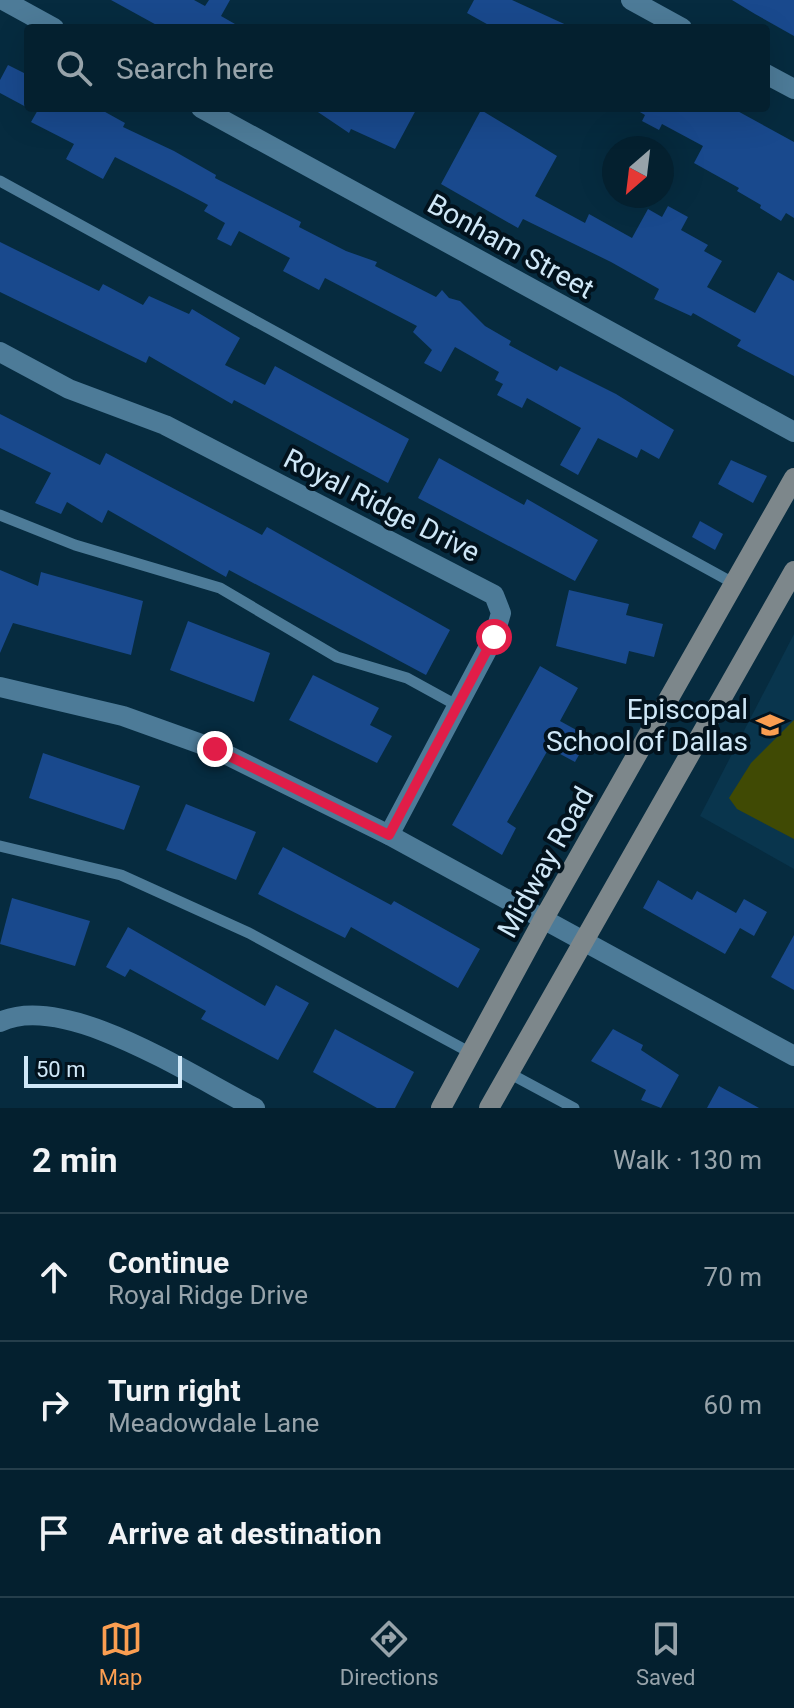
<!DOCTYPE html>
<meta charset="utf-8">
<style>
:root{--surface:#04202f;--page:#122d3b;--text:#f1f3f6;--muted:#97a3aa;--line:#253e4b;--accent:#fb9e51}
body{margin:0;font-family:Roboto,sans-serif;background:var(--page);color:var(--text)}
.compass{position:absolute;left:602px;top:136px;width:72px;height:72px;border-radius:50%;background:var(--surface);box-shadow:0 8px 32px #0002;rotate:208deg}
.scale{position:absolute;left:24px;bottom:20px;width:158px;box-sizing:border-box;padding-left:8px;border:4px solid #cfe7f7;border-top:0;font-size:22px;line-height:28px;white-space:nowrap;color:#cfe7f7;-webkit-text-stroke:6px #02121d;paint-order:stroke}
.stop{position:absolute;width:24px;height:24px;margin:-18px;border:6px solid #e11d48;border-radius:50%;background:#fff}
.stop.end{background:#e11d48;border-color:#fff;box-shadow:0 2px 8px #0008}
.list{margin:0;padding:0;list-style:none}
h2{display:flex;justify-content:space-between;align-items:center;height:104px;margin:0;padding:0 32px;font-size:34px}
h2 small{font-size:26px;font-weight:400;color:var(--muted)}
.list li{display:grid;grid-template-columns:52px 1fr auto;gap:24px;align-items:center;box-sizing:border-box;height:128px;padding:0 32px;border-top:2px solid var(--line)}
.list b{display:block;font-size:30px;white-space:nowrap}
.list p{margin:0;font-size:26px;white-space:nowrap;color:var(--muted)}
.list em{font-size:26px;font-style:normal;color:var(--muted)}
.icon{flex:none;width:44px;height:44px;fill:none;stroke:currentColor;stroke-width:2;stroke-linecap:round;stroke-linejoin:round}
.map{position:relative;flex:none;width:794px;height:1108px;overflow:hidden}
.search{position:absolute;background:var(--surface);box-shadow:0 8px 32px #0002;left:24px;right:24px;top:24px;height:88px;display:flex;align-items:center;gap:20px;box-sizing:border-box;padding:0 28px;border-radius:8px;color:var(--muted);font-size:30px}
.sheet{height:488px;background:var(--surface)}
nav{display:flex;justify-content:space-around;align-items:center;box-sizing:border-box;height:112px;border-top:2px solid var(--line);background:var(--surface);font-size:22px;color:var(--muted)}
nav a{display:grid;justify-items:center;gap:4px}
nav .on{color:var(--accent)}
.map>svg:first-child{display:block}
</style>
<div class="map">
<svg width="794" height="1108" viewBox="0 0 794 1108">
<rect width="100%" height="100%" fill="#062b3f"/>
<path fill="#09354d" d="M794,634V869L700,816Z"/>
<path fill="#404a04" d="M794,720V839L737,809L729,798L751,763Z"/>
<g fill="#19498d">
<path d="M111,0H194L205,6L209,0H230L221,16L242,28H162Z"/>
<path d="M474,0H512L573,28H494L467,13Z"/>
<path d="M732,0H794V36L755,14Z"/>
<path d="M8,65L28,75V108L0,93V80Z"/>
<path d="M39,108H98L125,123L123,127L174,151L216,175L215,178L301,222L299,227L346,251L377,262L375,266L436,297L442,290L449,298L460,301L485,326L511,341L509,345L557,371L560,366L616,394L674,430L659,459L641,449L637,458L598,438L578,475L560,465L581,428L527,398L522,408L497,395L503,384L495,380L499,372L455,347L441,372L424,363L432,350L413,332L417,326L325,278L319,290L283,271L290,258L239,231L231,246L217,239L225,223L204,211L208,205L178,189L115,157L103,179L66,159L74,144L31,122Z"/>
<path d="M312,108H417L395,149L351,129L349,133Z"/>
<path d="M633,108H732L794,142V218L786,213L781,221L760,208L761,205L737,191L739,188L694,163L703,146L662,124L659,130L642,121L645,115Z"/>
<path d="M481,110L557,156L535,196L585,223L589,214L632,238L648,209L662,217L668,206L688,217L681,230L708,245L704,251L722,261L707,287L755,313L778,272L794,281V376L737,346L741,340L693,313L691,316L654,299L659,289L611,262L523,219L518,228L441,184Z"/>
<path d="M0,242L99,291L103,284L143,305L149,296L189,314L192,309L240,338L225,365L265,385L275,366L409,439L388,483L234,400L232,404L149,356L146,363L0,292Z"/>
<path d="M0,414L100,465L106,453L262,535L267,527L450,630L426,675L229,570L226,577L108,510L102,523L67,502L61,514L35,503L51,473L0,448Z"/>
<path d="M439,458L524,505L527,499L598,540L575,581L418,498Z"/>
<path d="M731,460L767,476L753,503L718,484Z"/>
<path d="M700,521L723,534L715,550L692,537Z"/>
<path d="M0,570L38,586L41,572L143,601L131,655L13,623L0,653Z"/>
<path d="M569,590L629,604L626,615L663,624L654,657L629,651L626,664L556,646Z"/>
<path d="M188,621L270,653L254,702L170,670Z"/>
<path d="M540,666L578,688L560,721L589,737L575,762L549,748L507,822L516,828L502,855L452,825Z"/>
<path d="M313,675L379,708L370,725L392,736L377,763L289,720Z"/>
<path d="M43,753L140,786L124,830L29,798Z"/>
<path d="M186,804L256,832L236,880L166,850Z"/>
<path d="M283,847L391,905L394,901L480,949L458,988L351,927L345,938L258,894Z"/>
<path d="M658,880L692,900L697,891L736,913L744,899L767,912L754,936L740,928L725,954L643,908Z"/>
<path d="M12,898L90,921L75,966L0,944Z"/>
<path d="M128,927L265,1006L276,985L309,1003L278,1060L201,1019L206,1011L130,969L125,977L106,967Z"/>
<path d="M794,935V990L771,977Z"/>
<path d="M335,1029L414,1072L395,1108H377L313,1072Z"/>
<path d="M613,1029L643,1045L641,1050L679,1075L661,1108L641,1100L646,1090L591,1061Z"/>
<path d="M719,1086L759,1108H707Z"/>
</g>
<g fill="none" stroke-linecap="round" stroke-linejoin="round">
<g stroke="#4d7b98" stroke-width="11">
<path d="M0,181L735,584"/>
<path d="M0,515L75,545L220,588L337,657L407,678L458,706"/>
<path d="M0,846L121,875L249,933L471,1053"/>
<path d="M509,1073L574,1108"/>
</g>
<g stroke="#4d7b98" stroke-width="20">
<path d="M3,0L54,28"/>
<path d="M631,0L682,28"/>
<path d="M766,74L794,89"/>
<path d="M201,108L794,432"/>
<path d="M0,352L69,389L165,425L494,595L501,613L494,637L389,835"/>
<path d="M0,687L123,716L215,749L389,835L794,1056"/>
<path d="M0,1022C65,991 193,1077 255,1108"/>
</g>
<g stroke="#7d878b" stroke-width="20">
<path d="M441,1108L543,920L794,478"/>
<path d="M489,1108L794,571"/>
</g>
</g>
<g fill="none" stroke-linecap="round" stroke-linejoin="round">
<path stroke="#e11d48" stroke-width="10" d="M215,749L389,835L494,637"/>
</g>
<defs>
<g id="school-bare" transform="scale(2.16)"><path d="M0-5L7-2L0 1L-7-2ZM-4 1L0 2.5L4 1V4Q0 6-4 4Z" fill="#fb9e51" stroke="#02121d" stroke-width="2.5" paint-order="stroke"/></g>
</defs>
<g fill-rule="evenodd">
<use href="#school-bare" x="770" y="725"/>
</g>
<g text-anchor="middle" stroke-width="8" stroke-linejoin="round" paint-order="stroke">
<g font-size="28" fill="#cfe7f7" stroke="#02121d">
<text transform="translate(511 246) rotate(29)" y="10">Bonham Street</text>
<text transform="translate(382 505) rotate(27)" y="10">Royal Ridge Drive</text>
<text transform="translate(545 862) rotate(-61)" y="10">Midway Road</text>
</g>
<g font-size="28" fill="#cfe7f7" stroke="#02121d" text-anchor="end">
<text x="748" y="719">Episcopal<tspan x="748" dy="32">School of Dallas</tspan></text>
</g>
</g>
</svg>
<svg class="compass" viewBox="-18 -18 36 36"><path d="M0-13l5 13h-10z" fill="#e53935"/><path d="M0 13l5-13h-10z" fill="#97a3aa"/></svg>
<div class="scale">50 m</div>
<div class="stop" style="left:494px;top:637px"></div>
<div class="stop end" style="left:215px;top:749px"></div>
<div class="search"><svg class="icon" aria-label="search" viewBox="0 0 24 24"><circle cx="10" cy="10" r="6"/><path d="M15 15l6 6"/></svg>Search here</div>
</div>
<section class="sheet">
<h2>2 min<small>Walk · 130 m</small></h2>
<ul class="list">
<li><svg class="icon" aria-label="ahead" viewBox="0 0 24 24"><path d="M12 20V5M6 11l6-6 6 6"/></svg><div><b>Continue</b><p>Royal Ridge Drive</p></div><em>70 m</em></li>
<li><svg class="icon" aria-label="right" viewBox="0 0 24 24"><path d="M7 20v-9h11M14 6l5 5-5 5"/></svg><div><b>Turn right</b><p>Meadowdale Lane</p></div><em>60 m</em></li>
<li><svg class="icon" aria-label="arrive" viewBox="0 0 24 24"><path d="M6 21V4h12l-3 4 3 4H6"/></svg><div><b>Arrive at destination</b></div></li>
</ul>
</section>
<nav>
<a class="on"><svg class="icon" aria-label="map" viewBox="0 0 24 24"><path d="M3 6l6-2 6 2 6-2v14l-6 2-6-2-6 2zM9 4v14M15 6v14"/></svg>Map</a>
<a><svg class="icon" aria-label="directions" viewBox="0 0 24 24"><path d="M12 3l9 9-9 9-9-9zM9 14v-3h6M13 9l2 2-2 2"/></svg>Directions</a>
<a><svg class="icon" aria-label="saved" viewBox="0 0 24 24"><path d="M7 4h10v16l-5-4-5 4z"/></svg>Saved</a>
</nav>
